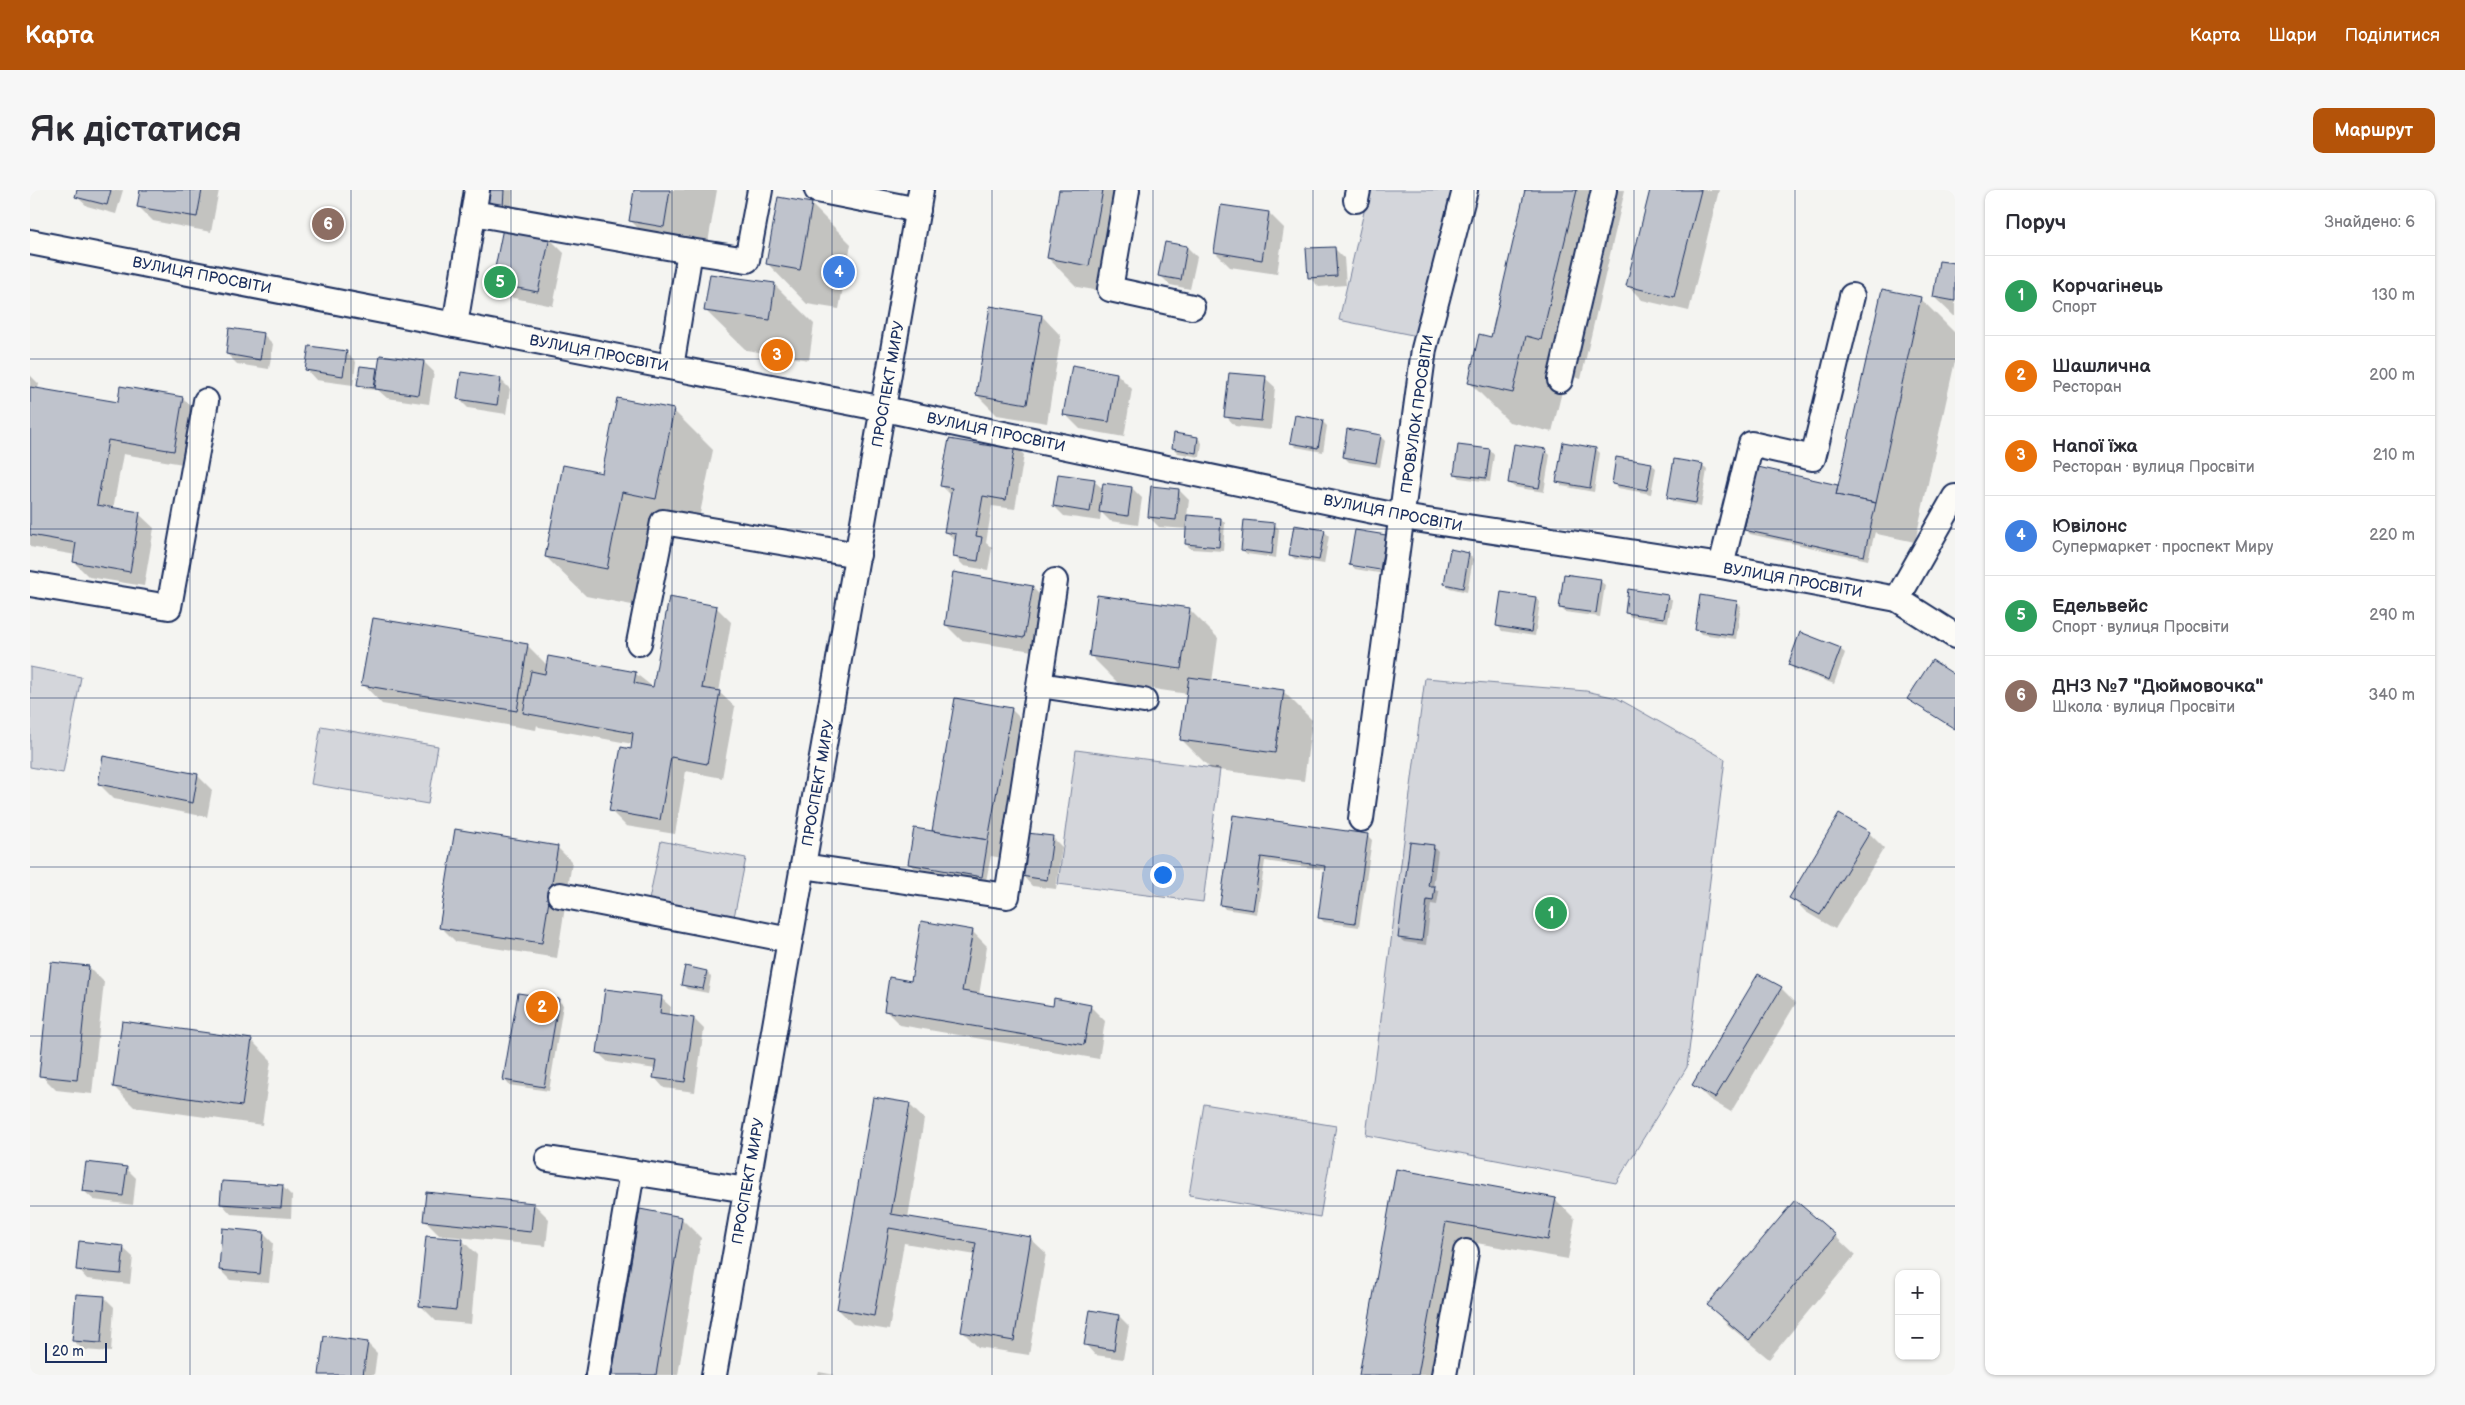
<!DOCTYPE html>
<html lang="uk">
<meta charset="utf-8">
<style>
:root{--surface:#fff;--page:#f7f7f7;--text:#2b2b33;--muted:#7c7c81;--line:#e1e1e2;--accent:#b45309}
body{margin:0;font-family:"Balsamiq Sans",sans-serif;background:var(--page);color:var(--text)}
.controls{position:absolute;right:15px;bottom:15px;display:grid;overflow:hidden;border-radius:10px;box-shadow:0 1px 4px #0004}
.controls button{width:45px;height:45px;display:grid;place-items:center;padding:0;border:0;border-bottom:1px solid var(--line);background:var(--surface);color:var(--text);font:25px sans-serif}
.scale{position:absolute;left:15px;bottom:12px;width:62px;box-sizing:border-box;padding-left:5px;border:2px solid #1b2f5e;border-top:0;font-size:14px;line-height:18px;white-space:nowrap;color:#1b2f5e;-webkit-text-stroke:4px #fdfcf7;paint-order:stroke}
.you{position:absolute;left:1132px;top:684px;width:18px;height:18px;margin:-12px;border:4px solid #fff;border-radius:50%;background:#1a73e8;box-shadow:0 0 0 8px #1a73e833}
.badge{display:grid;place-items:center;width:32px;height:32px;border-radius:50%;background:var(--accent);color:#fff;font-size:16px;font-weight:700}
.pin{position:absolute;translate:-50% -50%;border:2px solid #fff;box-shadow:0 1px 5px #0006}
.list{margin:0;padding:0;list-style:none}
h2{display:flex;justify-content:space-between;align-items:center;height:65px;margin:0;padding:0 20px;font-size:21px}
h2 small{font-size:16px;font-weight:400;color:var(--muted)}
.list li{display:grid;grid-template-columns:32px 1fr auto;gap:15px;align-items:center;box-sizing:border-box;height:80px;padding:0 20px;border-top:1px solid var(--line)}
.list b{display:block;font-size:19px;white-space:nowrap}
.list p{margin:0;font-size:16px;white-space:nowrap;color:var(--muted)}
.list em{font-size:16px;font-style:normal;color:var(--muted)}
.map{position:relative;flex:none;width:1925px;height:1185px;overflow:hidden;border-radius:10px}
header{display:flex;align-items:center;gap:30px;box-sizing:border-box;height:70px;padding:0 25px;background:var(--accent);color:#fff}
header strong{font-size:24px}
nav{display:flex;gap:28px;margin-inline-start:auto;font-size:18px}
.intro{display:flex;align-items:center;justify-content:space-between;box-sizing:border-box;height:120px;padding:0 30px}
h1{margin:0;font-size:35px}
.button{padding:12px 22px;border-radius:10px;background:var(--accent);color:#fff;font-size:18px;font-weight:700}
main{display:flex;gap:30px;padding:0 30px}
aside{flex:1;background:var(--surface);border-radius:10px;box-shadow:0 1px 4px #0004}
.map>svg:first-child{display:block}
</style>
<header>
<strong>Карта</strong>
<nav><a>Карта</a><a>Шари</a><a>Поділитися</a></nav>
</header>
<div class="intro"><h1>Як дістатися</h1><a class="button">Маршрут</a></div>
<main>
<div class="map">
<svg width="1925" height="1185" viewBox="0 0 1925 1185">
<rect width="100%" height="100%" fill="#f4f4f1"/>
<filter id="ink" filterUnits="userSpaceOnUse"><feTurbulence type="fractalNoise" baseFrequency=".02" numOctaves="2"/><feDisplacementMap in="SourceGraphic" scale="10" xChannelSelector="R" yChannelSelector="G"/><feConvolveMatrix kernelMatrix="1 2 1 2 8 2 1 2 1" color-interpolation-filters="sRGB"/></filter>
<g filter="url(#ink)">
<g fill="#d4d6db" stroke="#78829c">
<path d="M1339,0H1429L1392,147L1309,130Z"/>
<path d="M0,477L51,487L33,583L0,577Z"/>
<path d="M1395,488L1556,501L1587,508L1695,569L1657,877L1586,993L1336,945Z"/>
<path d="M291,536L408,556L398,614L281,594Z"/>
<path d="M1046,560L1190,579L1173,712L1028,694Z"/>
<path d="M631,651L716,668L704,727L619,710Z"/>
<path d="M1174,914L1306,936L1290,1027L1159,1005Z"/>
</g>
<g fill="#0003">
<path d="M48,0H93L86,24L57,16L47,7Z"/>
<path d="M111,0H189L181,42L123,31L108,16Z"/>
<path d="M457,0H483L482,27Z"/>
<path d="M606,0H687L674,76L640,70L600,30Z"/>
<path d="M1031,0H1106L1087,104L1047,97L1018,68Z"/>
<path d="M1497,0H1595L1551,189L1536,185L1522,242L1479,232L1439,192L1462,148Z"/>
<path d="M1621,0H1689L1659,121L1612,110L1597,95Z"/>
<path d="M781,14L821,54L809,119L777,114L738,74Z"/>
<path d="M1192,16L1239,23L1254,38L1247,84L1200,77L1185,62Z"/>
<path d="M519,48L534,63L523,116L479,107L464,92Z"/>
<path d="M1157,57L1167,67L1160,99L1140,95L1130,85Z"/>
<path d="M1304,58L1314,68L1316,95L1289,97L1279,87Z"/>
<path d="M1925,75V127L1904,107Z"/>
<path d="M744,94L784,134L779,170L716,160L676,121Z"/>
<path d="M1890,108L1925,143V171L1885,352L1847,344L1845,342L1838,370L1720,344L1716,340L1729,279L1809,297Z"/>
<path d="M1012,126L1031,146L1017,233L967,225L947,205Z"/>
<path d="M233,144L243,154L239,179L207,174L197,164Z"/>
<path d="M316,162L326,172L323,195L286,190L277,180Z"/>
<path d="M394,172L404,182L399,214L357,208L348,200L333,199L329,195L346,179L349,182Z"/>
<path d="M1087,184L1102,199L1094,247L1050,239L1035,224Z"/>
<path d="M0,185L9,194L8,199L89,213L153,208L168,223L159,275L93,264L83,319L109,324L124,338L114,396L59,387L44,372L46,365L0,357Z"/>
<path d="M1235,188L1245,197L1241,240L1205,236L1196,226Z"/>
<path d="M470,189L480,199L476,224L438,218L428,208Z"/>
<path d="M643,220L683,260L665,348L632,341L617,418L556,406L516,367Z"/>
<path d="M1292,231L1297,236L1293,262L1266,257L1262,253Z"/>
<path d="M1145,244L1168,248L1172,253L1170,267L1148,263L1143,258Z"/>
<path d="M1350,246L1355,251L1350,277L1319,272L1314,267Z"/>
<path d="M1534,253L1566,259L1570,263L1564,302L1532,296L1527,291Z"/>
<path d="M985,255L994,265L985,319L962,316L956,353L962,358L958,380L934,376L924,366L925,351L916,341L922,306L912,296L962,257Z"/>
<path d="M1460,260L1464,265L1460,292L1430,288L1425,283Z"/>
<path d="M1515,260L1520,265L1514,302L1484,297L1479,293Z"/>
<path d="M1621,274L1626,278L1621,304L1588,298L1583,294Z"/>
<path d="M1672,275L1677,280L1671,317L1643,312L1639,307Z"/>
<path d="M1064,291L1074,300L1102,298L1112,308L1108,335L1080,331L1071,322L1070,331L1034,326L1024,316Z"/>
<path d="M1149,300L1159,310L1157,326L1191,329L1195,333L1193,361L1161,359L1156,354L1158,339L1129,337L1119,327Z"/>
<path d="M1245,335L1249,339L1246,368L1217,364L1212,360Z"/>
<path d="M1294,341L1299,346L1294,374L1265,369L1260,365Z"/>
<path d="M1355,346L1360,351L1355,380L1324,374V377L1355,382V384L1325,379L1321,374Z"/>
<path d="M1421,360L1439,364L1443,369L1437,402L1420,398L1415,394Z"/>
<path d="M1570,391L1575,395L1570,427L1535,422L1530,417Z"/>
<path d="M1002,397L1017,412L1009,462L931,450L916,435Z"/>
<path d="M1637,406L1642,410L1638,432L1601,427L1596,423Z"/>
<path d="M1506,408L1510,412L1505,446L1472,441L1468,436Z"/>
<path d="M1706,412L1711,416L1706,449L1671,444L1667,439Z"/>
<path d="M686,417L701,432L689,502L705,517L692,588L656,581L645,644L596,636L581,621L603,554L509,537L507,535L506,540L352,514L333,494L498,456L518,476L605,483L624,498Z"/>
<path d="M1159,419L1188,448L1182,492L1253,501L1282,530L1274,591L1181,579L1152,550L1158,504L1089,494L1060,465Z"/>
<path d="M1810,459L1815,463L1804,494L1764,479L1759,474Z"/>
<path d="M981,519L1001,539L978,669L961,666L956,691L884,678L879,674L903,642Z"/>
<path d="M167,585L182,600L177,627L84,609L69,594Z"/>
<path d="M1204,626L1337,645L1342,650L1329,737L1294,732L1289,727L1296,680L1235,671L1227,724L1195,719L1191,714Z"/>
<path d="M1839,643L1854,658L1805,739L1776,722L1761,707Z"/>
<path d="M1022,647L1032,657L1026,699L1002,696L993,686Z"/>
<path d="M1403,656L1408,661L1403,698L1409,702L1407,715L1401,714L1396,755L1374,752L1369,748Z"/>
<path d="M527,657L542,672L527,768L426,752L411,737Z"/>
<path d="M942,741L957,756L949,805L1024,818L1060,816L1075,831L1069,869L870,835L855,820L882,792Z"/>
<path d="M59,777L74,792L62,904L26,900L11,885Z"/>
<path d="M677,782L681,787L678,803L657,799L653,795Z"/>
<path d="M1751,798L1766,813L1701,922L1679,909L1664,894Z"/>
<path d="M631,808L641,817L640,826L664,829L674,839L665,902L634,898L625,888L626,879L578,872L568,863Z"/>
<path d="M529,811L533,815L519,901L479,895L475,890Z"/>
<path d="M221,850L241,870L232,935L104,917L84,897Z"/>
<path d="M879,914L894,929L878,1028L1001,1049L1016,1063L999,1165L948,1157L933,1142L946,1065L874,1053L859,1140L823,1134L808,1119Z"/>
<path d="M96,978L106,988L103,1015L64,1010L54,1001Z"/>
<path d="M1367,981L1525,1009L1545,1029L1538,1069L1435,1051L1411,1185H1330Z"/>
<path d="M252,996L262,1006L261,1028L201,1024L192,1014Z"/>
<path d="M504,1014L519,1029L516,1056L409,1045L394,1030Z"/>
<path d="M651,1028L671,1048L648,1185H583Z"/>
<path d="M233,1043L243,1053L239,1093L200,1090L190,1080Z"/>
<path d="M1805,1046L1825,1065L1739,1169L1698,1135L1679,1115Z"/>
<path d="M432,1050L447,1065L441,1134L406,1131L391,1116Z"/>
<path d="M93,1058L103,1067L100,1094L57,1089L48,1079Z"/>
<path d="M74,1107L84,1117L81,1162L53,1160L43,1150Z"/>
<path d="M1089,1126L1099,1136L1093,1169L1065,1165L1056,1155Z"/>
<path d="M337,1153L347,1163L344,1185H290Z"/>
<path d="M789,1182L805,1185H788Z"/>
</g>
<g fill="#bfc3cc" stroke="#1b2f5e">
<path d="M47,0H81L77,15L45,7Z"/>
<path d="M110,0H172L167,27L107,17Z"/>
<path d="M456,0H474L473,18L455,17Z"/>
<path d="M604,0H640L634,37L599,31Z"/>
<path d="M1029,0H1073L1059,76L1017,68Z"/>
<path d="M1495,0H1547L1511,150L1496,146L1483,203L1438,193L1449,144L1461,147Z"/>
<path d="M1620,0H1671L1644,107L1596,96Z"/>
<path d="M748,7L782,13L770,80L736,74Z"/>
<path d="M1191,15L1239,22L1232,70L1184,62Z"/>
<path d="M473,38L520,47L508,102L462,93Z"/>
<path d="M1135,52L1157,56L1151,90L1128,86Z"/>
<path d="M1305,57L1307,86L1278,88L1276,58Z"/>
<path d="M1909,71L1925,73V111L1903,107Z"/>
<path d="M680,84L745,93L740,130L674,121Z"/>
<path d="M1852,99L1891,107L1846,313L1806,305Z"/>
<path d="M960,116L1012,125L997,214L946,205Z"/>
<path d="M199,138L234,143L230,170L196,164Z"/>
<path d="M279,156L317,161L313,186L275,180Z"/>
<path d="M350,165L394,171L389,205L345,199Z"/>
<path d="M1042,175L1087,183L1079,232L1033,225Z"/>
<path d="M330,176L347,178L344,198L327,195Z"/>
<path d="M431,182L471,188L467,215L427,209Z"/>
<path d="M1199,183L1236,186L1231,231L1194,227Z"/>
<path d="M90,196L153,207L144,261L78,250L67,315L110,322L100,382L43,372L46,353L0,345V197L88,212Z"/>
<path d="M587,208L644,219L626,309L592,302L577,379L515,367L533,275L572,283Z"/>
<path d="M1265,225L1293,230L1288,258L1260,253Z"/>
<path d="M1317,239L1351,245L1346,273L1313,267Z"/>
<path d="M1144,243L1168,247L1166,263L1142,258Z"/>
<path d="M919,249L961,256L962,250L985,254L976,310L953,306L946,346L952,347L948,371L923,367L926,344L914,342L922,298L910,296Z"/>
<path d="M1533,252L1566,258L1560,298L1526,292Z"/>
<path d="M1484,254L1516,259L1509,298L1478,293Z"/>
<path d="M1428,255L1460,259L1456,288L1424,284Z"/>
<path d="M1586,267L1622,273L1617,300L1582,294Z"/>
<path d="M1644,269L1673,274L1666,313L1637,308Z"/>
<path d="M1728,277L1808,295L1806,305L1846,313L1834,366L1714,340Z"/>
<path d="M1028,284L1065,289L1060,322L1023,316Z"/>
<path d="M1073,293L1102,297L1098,326L1069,322Z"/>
<path d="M1121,296L1149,299L1146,330L1118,327Z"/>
<path d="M1157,325L1191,328L1189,357L1155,354Z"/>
<path d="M1214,330L1245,333L1242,364L1211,360Z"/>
<path d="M1264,335L1295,340L1289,370L1259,365Z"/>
<path d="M1325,340L1356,345L1350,380L1319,375Z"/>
<path d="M1420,359L1439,363L1433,398L1414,394Z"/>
<path d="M923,382L1003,396L994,448L915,435Z"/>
<path d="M1534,384L1571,389L1566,423L1529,418Z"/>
<path d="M1598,399L1638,405L1634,428L1595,423Z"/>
<path d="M1471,402L1506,407L1501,442L1466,436Z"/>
<path d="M1067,405L1160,418L1151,479L1059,466Z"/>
<path d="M1670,405L1707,411L1702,445L1665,440Z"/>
<path d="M639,407L687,416L672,498L690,501L677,574L641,567L630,630L579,621L591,557L601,559L603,543L493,523L501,481L515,484L518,466L606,482L604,493L623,497Z"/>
<path d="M343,428L498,454L487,521L331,495Z"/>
<path d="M1770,442L1811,458L1799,490L1758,475Z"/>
<path d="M1902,470L1925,485V539L1877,509Z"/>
<path d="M1159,487L1254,500L1245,563L1150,550Z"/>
<path d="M925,508L982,518L958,650L902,641Z"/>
<path d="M73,566L168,584L163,613L68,594Z"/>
<path d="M1809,624L1840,642L1790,725L1759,708Z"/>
<path d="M1203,625L1338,644L1325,733L1288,728L1295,676L1231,667L1223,720L1190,715Z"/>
<path d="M884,638L958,650L952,687L878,674Z"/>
<path d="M425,639L528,656L512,753L409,738Z"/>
<path d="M997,643L1023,646L1017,690L991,686Z"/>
<path d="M1380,652L1404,655L1398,696H1405L1403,711L1397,710L1392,751L1368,748Z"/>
<path d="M891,731L943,740L932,801L1023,816L1024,808L1061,815L1054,855L854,821L859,787L881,791Z"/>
<path d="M21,772L59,776L47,890L9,886Z"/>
<path d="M655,776L677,781L673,799L651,795Z"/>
<path d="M1728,784L1752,797L1685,908L1662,895Z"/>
<path d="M575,799L632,806L630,823L664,828L655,892L623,888L626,871L567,863Z"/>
<path d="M488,803L529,809L514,897L473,890Z"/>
<path d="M92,831L222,849L212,916L83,897Z"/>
<path d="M843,907L880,913L861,1024L1001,1047L984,1151L931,1142L946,1053L859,1038L844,1126L807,1119Z"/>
<path d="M56,972L97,977L93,1006L52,1001Z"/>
<path d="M1366,979L1526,1008L1518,1050L1416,1032L1388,1185H1329Z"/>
<path d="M192,991L253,995L251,1018L190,1014Z"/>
<path d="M396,1002L504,1013L501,1042L393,1031Z"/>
<path d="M1765,1010L1806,1045L1719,1150L1677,1115Z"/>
<path d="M610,1019L652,1027L626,1185H582Z"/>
<path d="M192,1038L234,1042L230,1084L189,1080Z"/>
<path d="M396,1046L433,1049L426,1120L389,1116Z"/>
<path d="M49,1051L94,1056L91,1084L46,1080Z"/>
<path d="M46,1104L75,1106L71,1153L42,1151Z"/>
<path d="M1060,1120L1089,1125L1084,1160L1054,1155Z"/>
<path d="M294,1146L338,1152L333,1185H289Z"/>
</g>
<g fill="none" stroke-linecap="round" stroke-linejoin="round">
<g stroke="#1b2f5e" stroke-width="28">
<g id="minor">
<path d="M787,0L888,20"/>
<path d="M1097,0L1080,99L1162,117"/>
<path d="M1326,10L1328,0"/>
<path d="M443,23L660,61"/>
<path d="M0,52L854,219L1372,327L1691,376L1867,409L1925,446"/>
<path d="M425,135L447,0"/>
<path d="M641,177L660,61L717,70L730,0"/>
<path d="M1530,190L1574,0"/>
<path d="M1691,376L1721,254L1783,268L1822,106"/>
<path d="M0,394L139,417L176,211"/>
<path d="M1867,409L1925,307"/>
<path d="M609,453L633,332L828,365"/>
<path d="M1010,495L1114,511"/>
<path d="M1331,629L1394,159L1435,0"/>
<path d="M773,676L977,706L1025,391"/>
<path d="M530,705L760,750"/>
<path d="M518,969L717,1000"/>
<path d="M568,1185L602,982"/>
<path d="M684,1185L891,0"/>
<path d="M1414,1185L1436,1062"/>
</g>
</g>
<use href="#minor" stroke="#fdfcf7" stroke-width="24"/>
</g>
</g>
<path fill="none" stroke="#1b2f5e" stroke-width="1" stroke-opacity="0.55" d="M160,0V1185M321,0V1185M481,0V1185M642,0V1185M802,0V1185M962,0V1185M1123,0V1185M1283,0V1185M1444,0V1185M1604,0V1185M1765,0V1185M0,169H1925M0,339H1925M0,508H1925M0,677H1925M0,846H1925M0,1016H1925"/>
<g text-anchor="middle" stroke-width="4.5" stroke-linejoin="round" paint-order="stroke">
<g font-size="15" fill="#1b2f5e" stroke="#fdfcf7">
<text transform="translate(172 85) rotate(11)" y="5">ВУЛИЦЯ ПРОСВІТИ</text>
<text transform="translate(569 163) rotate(11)" y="5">ВУЛИЦЯ ПРОСВІТИ</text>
<text transform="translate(858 194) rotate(-80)" y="5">ПРОСПЕКТ МИРУ</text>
<text transform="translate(1387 224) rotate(-82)" y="5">ПРОВУЛОК ПРОСВІТИ</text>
<text transform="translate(966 242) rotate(12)" y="5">ВУЛИЦЯ ПРОСВІТИ</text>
<text transform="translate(1363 323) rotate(11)" y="5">ВУЛИЦЯ ПРОСВІТИ</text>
<text transform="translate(1763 390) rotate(10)" y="5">ВУЛИЦЯ ПРОСВІТИ</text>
<text transform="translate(788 593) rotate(-80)" y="5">ПРОСПЕКТ МИРУ</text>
<text transform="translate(718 991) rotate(-80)" y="5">ПРОСПЕКТ МИРУ</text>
</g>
</g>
</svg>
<div class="controls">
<button>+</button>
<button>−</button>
</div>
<div class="scale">20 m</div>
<div class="you"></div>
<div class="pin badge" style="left:1521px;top:723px;background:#2e9e5b">1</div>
<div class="pin badge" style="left:512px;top:817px;background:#e8710a">2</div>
<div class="pin badge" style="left:747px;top:165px;background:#e8710a">3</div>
<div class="pin badge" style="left:809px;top:82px;background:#3f7fe0">4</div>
<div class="pin badge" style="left:470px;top:92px;background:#2e9e5b">5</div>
<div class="pin badge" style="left:298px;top:34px;background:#8d6e63">6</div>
</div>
<aside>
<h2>Поруч<small>Знайдено: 6</small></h2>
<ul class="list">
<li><span class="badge" style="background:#2e9e5b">1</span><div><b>Корчагінець</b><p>Спорт</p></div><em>130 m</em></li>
<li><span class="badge" style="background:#e8710a">2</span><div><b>Шашлична</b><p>Ресторан</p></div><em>200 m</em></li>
<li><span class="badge" style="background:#e8710a">3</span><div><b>Напої їжа</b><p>Ресторан · вулиця Просвіти</p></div><em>210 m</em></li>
<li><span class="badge" style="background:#3f7fe0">4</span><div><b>Ювілонс</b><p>Супермаркет · проспект Миру</p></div><em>220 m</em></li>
<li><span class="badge" style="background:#2e9e5b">5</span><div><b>Едельвейс</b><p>Спорт · вулиця Просвіти</p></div><em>290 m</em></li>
<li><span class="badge" style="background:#8d6e63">6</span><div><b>ДНЗ №7 &quot;Дюймовочка&quot;</b><p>Школа · вулиця Просвіти</p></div><em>340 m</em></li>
</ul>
</aside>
</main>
